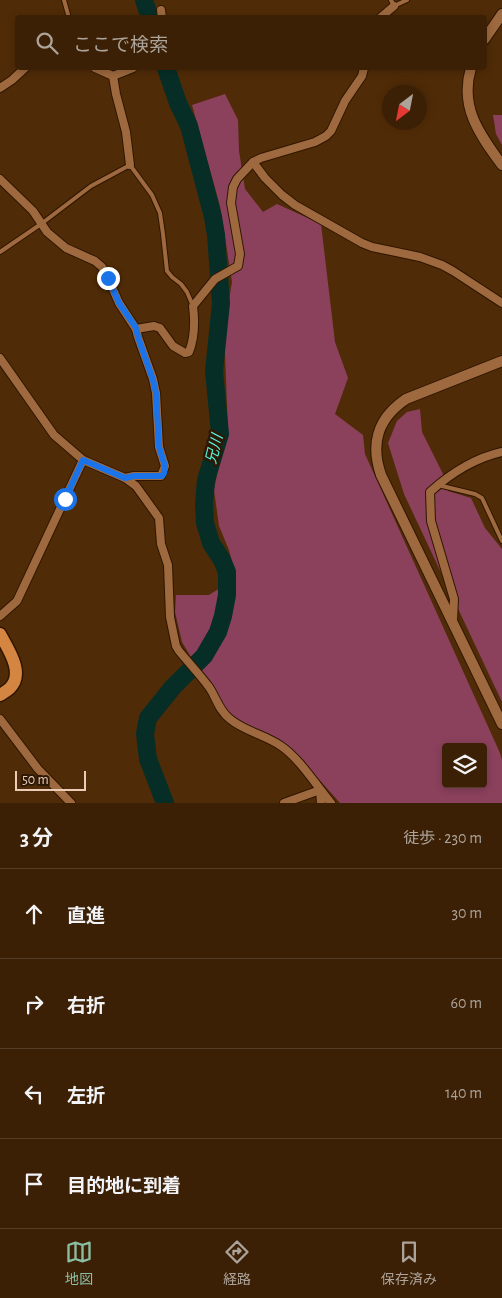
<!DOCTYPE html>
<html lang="ja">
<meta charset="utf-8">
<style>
:root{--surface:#3c2005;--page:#472d13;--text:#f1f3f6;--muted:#aca39a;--line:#553e27;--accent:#8abfa5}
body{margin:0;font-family:"Alegreya Sans","Noto Sans JP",sans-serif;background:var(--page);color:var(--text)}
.controls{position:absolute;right:15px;bottom:15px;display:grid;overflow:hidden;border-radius:5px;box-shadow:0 2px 8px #0003}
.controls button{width:45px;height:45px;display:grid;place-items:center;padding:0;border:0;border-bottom:1px solid var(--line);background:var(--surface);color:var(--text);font:25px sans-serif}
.compass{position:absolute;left:382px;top:85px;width:45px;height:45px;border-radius:50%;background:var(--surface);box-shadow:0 2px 8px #0003;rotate:212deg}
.scale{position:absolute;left:15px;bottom:12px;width:71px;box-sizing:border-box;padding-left:5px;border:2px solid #ebcdb7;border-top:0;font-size:14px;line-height:18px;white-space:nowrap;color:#ebcdb7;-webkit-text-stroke:4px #2d1806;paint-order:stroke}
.stop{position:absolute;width:15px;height:15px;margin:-11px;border:4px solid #1a73e8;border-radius:50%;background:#fff}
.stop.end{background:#1a73e8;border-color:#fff;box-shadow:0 1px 5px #0008}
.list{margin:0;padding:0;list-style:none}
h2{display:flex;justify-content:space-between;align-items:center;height:65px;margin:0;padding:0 20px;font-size:21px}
h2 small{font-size:16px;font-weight:400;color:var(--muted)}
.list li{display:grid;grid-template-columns:32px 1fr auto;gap:15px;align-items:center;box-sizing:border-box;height:90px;padding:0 20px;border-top:1px solid var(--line)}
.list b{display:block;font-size:19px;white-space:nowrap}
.list em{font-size:16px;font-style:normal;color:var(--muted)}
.icon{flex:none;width:28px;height:28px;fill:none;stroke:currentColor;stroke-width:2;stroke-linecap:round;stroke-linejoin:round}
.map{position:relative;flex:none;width:502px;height:803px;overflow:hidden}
.search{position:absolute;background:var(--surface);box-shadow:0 2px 8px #0003;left:15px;right:15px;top:15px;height:55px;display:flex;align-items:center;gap:12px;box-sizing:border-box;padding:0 18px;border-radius:5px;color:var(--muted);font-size:19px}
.sheet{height:425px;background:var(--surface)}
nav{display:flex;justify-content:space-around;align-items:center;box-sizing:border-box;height:70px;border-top:1px solid var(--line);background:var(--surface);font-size:14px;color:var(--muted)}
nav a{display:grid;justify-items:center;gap:2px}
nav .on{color:var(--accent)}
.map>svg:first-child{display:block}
</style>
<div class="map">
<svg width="502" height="803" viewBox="0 0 502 803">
<rect width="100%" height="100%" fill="#502b07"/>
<g fill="#8b415c" fill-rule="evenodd">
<path d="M225,94L238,120L239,151L245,189L263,212L277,204L321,224L335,342L348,378L335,414L363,435L365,454L500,753L502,760V803H340L293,750L245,724L226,711L220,698L198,669L182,642L175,612L176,595H209L236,578L229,550L219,526L214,490L220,460L228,431L224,329L232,282L220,206L192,105ZM446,747H483V784H446Z"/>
<path d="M493,115H502V145L496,134Z"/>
<path d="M420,409L422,432L444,476L448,491L471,498L485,528L502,549V702L404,494L388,443L397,421L407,412Z"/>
</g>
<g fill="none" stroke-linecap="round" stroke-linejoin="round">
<g stroke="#062e27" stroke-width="18">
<path d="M144,0L150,18"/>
<path d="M165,803L148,759L145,734L148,718L173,687L204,656L218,632L223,616L227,595V572L222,560L211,543L205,523L204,504L206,480L220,434L214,371L221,303L216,235L213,217L189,126L178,103L166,68"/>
</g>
<g stroke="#2f1601" stroke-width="6">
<g id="service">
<path d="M64,0L69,18"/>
<path d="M391,0L394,6L407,0"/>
<path d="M0,252L41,224L91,186L130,165L152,195L160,213L163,234L167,271L172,277L181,284L187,292L193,306"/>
<path d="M438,485L475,494L482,498L502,541"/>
</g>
</g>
<g stroke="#2f1601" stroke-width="10">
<g id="minor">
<path d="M161,10L162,18"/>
<path d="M380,18L394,6"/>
<path d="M95,68L113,76"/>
<path d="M113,76L116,94L126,132L130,165"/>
<path d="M113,76L133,68"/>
<path d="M0,88L12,80L25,68"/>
<path d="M253,162L265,178L282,195L295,205L362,243L372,247L420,257L442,265L453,271L502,303"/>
<path d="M0,179L33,211L47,232L66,248L95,261L102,267L108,278L119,303L136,329L138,337L153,379L156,393L159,447L165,466L161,476H134L125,478"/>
<path d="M136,329L154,326L160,328L173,346L185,353L189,352C195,337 195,322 193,306L215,279L238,266L240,254L231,203L233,187L237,179L253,162L261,158L315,142L326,136L331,131L345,101L362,76L364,68"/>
<path d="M0,358L54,435L83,460L125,478L136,486L159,518L161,544L168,565L170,617L176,646L179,651C189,663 200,675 209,687C216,697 219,711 230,719C244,731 265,735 281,746C299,758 316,785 331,803"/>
<path d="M0,616L17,601L83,460"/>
<path d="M453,621L454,599L431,521L430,492C450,474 475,458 502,452"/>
<path d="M0,719L38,769L71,803"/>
<path d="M320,790L321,803"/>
<path d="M284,803L320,790"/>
</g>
</g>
<g stroke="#2f1601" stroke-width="12">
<g id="tertiary">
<path d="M484,40L502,14"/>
<path d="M471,68C459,107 480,135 502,165"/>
<path d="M502,361L406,399C378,418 370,443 381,475L502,724"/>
</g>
</g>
<g stroke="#2f1601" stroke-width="15">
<path id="primary" d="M0,634C8,649 25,673 10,688C7,691 3,693 0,695"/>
</g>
<use href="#service" stroke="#9e693e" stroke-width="4"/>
<use href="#minor" stroke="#9e693e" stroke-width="8"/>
<use href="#tertiary" stroke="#9e693e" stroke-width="10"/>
<use href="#primary" stroke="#d38541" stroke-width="12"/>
</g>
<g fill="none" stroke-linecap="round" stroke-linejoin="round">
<path stroke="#1a73e8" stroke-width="6" d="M65,499L83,460L125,478L134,476H162L164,473L165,466L159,447L156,393L153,380L138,337L136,328L119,303L108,278"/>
</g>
<g text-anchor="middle" stroke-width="5" stroke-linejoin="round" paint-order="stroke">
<g font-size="15" font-style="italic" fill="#52f7db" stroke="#2d1806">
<text transform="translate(214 449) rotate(-76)" y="5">兄川</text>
</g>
</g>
</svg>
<div class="controls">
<button><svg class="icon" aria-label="layers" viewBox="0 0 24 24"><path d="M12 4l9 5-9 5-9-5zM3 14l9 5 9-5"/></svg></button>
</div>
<svg class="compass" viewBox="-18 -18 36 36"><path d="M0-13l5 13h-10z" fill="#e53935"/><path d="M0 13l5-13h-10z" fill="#aca39a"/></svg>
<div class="scale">50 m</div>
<div class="stop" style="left:65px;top:499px"></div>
<div class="stop end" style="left:108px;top:278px"></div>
<div class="search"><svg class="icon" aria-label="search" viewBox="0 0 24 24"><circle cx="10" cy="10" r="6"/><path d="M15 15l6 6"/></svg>ここで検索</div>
</div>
<section class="sheet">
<h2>3 分<small>徒歩 · 230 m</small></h2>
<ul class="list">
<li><svg class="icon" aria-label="ahead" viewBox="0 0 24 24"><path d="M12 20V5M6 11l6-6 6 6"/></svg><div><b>直進</b></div><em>30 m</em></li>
<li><svg class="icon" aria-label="right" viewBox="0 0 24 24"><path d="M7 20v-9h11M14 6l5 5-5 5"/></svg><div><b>右折</b></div><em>60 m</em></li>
<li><svg class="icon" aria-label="left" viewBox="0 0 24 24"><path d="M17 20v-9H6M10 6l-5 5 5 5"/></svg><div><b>左折</b></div><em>140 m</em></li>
<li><svg class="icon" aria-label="arrive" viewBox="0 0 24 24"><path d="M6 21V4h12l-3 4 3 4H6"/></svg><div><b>目的地に到着</b></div></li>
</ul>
</section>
<nav>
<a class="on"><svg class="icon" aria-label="map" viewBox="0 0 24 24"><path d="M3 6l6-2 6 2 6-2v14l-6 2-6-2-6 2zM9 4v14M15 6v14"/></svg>地図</a>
<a><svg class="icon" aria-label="directions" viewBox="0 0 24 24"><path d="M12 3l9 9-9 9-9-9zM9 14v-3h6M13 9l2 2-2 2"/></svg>経路</a>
<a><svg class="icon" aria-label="saved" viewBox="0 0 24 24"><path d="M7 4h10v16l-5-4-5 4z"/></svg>保存済み</a>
</nav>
